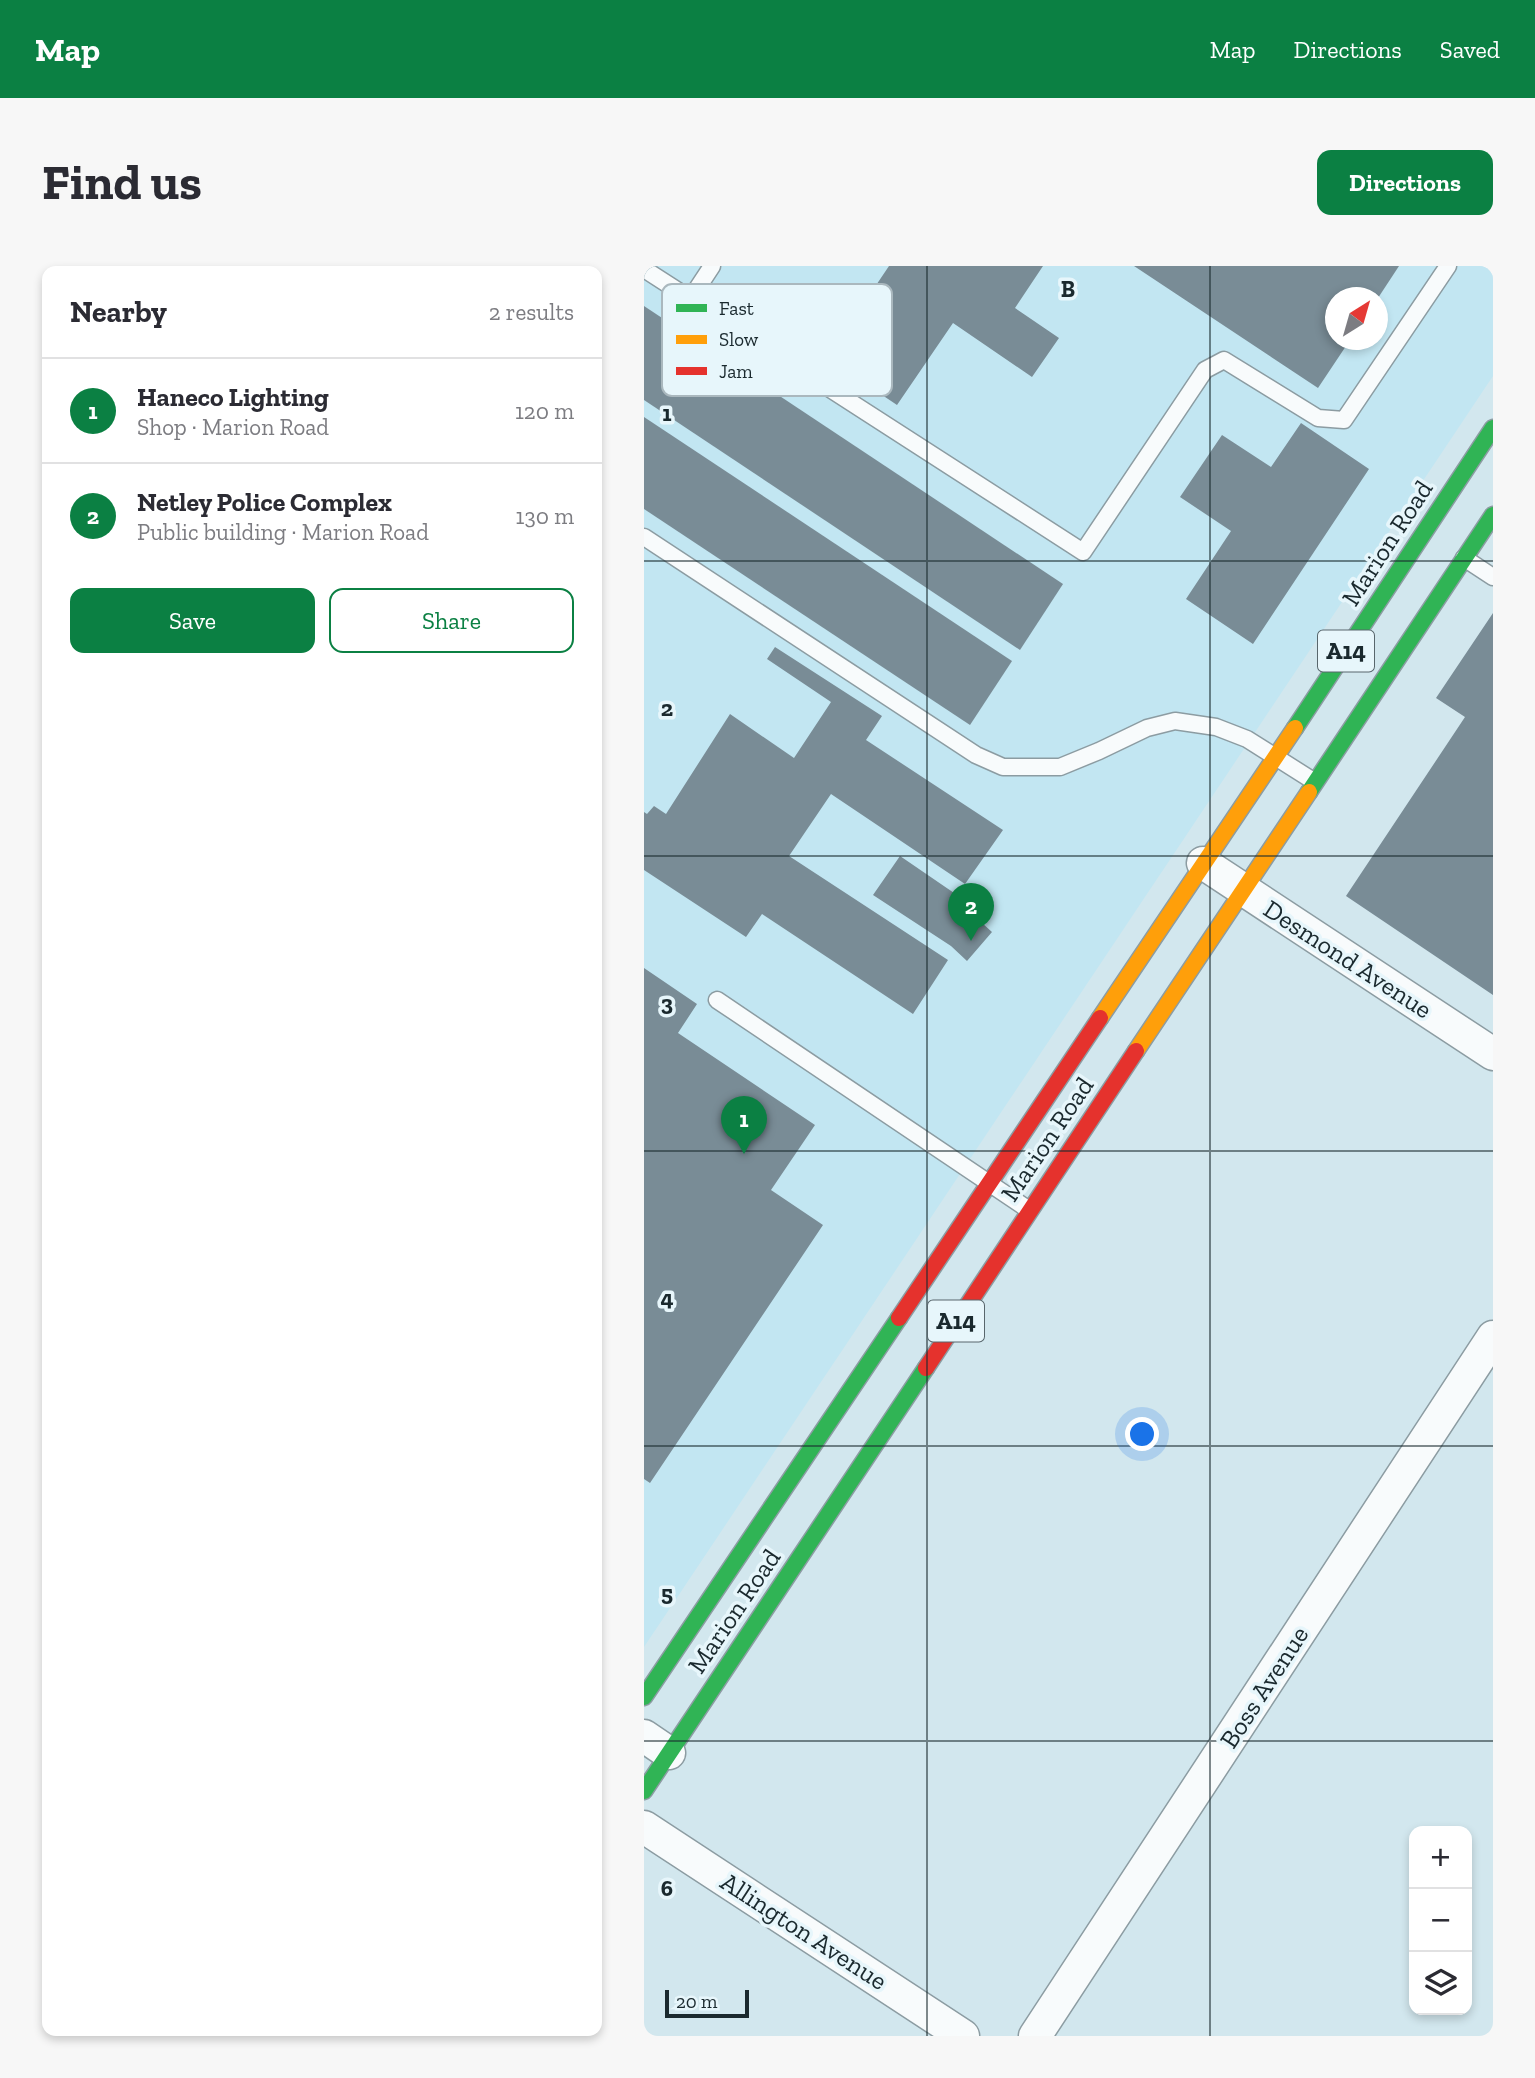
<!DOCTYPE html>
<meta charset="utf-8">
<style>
:root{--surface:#fff;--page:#f7f7f7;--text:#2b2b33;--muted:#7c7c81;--line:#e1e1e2;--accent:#0b8043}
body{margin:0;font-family:"Zilla Slab",serif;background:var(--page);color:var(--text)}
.controls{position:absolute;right:21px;bottom:21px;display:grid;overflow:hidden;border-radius:14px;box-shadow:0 4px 10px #0003}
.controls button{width:63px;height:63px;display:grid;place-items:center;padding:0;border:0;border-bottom:2px solid var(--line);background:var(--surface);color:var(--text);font:35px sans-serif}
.compass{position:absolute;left:681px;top:21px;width:63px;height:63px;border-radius:50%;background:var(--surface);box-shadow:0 4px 10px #0003;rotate:37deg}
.scale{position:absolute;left:21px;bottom:18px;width:84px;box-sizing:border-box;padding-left:7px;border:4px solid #1a292e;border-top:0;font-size:19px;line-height:24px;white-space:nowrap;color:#1a292e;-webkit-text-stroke:5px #e7f6fb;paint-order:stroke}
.you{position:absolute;left:499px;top:1169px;width:24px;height:24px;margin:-18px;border:5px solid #fff;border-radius:50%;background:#1a73e8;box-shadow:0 0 0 10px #1a73e833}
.badge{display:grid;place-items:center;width:46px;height:46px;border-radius:50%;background:var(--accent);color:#fff;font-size:23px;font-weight:700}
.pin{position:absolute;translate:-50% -58px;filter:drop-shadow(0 2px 4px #0008)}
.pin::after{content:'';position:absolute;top:37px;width:24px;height:21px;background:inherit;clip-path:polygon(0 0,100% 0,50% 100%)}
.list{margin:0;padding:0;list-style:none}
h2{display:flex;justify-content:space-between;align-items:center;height:91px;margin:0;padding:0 28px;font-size:30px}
h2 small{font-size:23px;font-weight:400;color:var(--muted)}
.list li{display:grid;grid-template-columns:46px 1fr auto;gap:21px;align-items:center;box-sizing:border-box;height:105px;padding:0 28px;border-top:2px solid var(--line)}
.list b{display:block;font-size:26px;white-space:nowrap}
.list p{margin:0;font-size:23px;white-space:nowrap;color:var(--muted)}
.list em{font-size:23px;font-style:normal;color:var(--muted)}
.actions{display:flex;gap:14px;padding:21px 28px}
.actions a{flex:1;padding:16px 0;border:2px solid var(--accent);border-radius:14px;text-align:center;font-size:24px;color:var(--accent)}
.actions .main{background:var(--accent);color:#fff}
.icon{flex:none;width:38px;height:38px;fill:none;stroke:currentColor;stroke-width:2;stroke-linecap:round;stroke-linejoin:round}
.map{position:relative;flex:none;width:849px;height:1770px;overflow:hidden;border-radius:14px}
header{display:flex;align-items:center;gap:42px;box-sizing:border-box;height:98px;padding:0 35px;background:var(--accent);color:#fff}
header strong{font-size:33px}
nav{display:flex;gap:38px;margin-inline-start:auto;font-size:24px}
.intro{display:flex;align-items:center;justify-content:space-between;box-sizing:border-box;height:168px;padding:0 42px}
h1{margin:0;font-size:49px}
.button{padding:18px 32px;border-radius:14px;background:var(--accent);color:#fff;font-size:24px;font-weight:700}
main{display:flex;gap:42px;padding:0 42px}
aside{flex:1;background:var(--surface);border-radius:14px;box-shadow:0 4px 10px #0003}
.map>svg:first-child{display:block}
</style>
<header>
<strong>Map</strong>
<nav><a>Map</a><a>Directions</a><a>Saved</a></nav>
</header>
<div class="intro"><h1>Find us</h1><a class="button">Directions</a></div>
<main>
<aside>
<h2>Nearby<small>2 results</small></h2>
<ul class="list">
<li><span class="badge">1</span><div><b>Haneco Lighting</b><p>Shop · Marion Road</p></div><em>120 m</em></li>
<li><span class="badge">2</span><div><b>Netley Police Complex</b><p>Public building · Marion Road</p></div><em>130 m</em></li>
</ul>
<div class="actions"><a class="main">Save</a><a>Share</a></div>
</aside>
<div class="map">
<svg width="849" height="1770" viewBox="0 0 849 1770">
<rect width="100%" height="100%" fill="#d2e7ee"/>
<path fill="#c2e6f2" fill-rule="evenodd" d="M0,0H849V110L0,1381ZM692,32H734V74H692Z"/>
<g fill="#798c96">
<path d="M245,0H399L371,42L415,72L388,111L309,57L253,139L183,92Z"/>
<path d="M490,0H755L734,32H692V74H706L674,122Z"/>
<path d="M0,40L419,318L376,384L0,134Z"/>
<path d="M0,151L368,395L326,459L0,243Z"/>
<path d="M657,157L725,203L609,378L542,333L587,265L536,231L578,169L627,201Z"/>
<path d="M849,347V729L702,630L821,451L792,432Z"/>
<path d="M131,381L238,450L222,474L359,564L321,618L187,528L145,590L304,694L269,748L118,648L102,671L0,604V546L3,548L10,540L22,548L86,448L150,492L187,436L123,393Z"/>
<path d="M256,590L332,642L328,648L348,666L323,695L307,680L229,629Z"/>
<path d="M0,702L53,738L34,767L171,859L127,924L179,959L6,1217L0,1213Z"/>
</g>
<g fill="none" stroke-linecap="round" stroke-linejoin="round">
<g stroke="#8c9ca2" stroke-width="19">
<g id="lane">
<path d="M0,3L439,286L561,104L580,94L674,152L700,154L804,0"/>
<path d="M47,32L68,0"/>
<path d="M0,271L332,489L359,501H416L455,485L503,462L531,455L572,461L603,473L671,516"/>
<path d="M820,292L849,311"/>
<path d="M73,734L385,944"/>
</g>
</g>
<g stroke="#8c9ca2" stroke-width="35">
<g id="street">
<path d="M559,597L849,788"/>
<path d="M0,1470L25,1487"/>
<path d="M0,1561L319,1770"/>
<path d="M391,1770L849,1071"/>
</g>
</g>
<g stroke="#8c9ca2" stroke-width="19">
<g id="fast">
<path d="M651,462L849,162"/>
<path d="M665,526L849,249"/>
<path d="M0,1431L255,1052"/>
<path d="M0,1525L282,1102"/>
</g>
</g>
<g stroke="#8c9ca2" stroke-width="19">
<g id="slow">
<path d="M456,752L651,462"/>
<path d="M492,785L665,526"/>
</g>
</g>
<g stroke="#8c9ca2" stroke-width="19">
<g id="jam">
<path d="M255,1052L456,752"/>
<path d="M282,1102L492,785"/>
</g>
</g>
<use href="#lane" stroke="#f8fbfc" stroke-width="16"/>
<use href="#street" stroke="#f8fbfc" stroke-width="32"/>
<use href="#fast" stroke="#30b455" stroke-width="16"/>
<use href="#slow" stroke="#ff9f0a" stroke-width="16"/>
<use href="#jam" stroke="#e5322d" stroke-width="16"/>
</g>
<path fill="none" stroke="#1a292e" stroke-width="2" stroke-opacity="0.55" d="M283,0V1770M566,0V1770M0,295H849M0,590H849M0,885H849M0,1180H849M0,1475H849"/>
<g text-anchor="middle" stroke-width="7" stroke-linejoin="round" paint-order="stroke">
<g fill="#e7f6fb" stroke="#58666c" stroke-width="2">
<rect x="674" y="364.5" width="56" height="41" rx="5"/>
<rect x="284" y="1034.5" width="56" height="41" rx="5"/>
</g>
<g font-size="24" font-weight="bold" fill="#1a292e">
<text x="702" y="393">A14</text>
<text x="312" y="1063">A14</text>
</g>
<g font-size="26" fill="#1a292e" stroke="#e7f6fb">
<text transform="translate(743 277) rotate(-57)" y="9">Marion Road</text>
<text transform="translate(704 693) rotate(33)" y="9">Desmond Avenue</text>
<text transform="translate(403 873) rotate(-56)" y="9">Marion Road</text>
<text transform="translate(90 1345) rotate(-56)" y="9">Marion Road</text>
<text transform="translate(620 1421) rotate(-57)" y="9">Boss Avenue</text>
<text transform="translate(160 1665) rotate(33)" y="9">Allington Avenue</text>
</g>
</g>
<rect x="18" y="18" width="230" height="112" rx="10" fill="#e7f6fb" stroke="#aab8be" stroke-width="2"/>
<rect x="32" y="38" width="31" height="8" fill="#30b455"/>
<rect x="32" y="69" width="31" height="9" fill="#ff9f0a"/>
<rect x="32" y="101" width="31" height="8" fill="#e5322d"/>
<g font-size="19" fill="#1a292e">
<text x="75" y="49">Fast</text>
<text x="75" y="80">Slow</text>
<text x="75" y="112">Jam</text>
</g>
<g font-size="23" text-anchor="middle" font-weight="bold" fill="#1a292e" stroke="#e7f6fb" stroke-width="7" stroke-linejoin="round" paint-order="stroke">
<text x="424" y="31">B</text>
<text x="23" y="155">1</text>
<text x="23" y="450">2</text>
<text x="23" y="745">3</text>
<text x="23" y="1040">4</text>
<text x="23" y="1335">5</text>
<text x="23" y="1630">6</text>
</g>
</svg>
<div class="controls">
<button>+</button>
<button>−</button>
<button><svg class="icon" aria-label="layers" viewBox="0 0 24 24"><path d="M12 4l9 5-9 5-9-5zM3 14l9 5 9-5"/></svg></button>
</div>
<svg class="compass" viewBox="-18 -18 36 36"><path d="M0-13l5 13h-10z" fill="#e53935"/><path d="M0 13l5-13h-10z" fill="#7c7c81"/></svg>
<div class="scale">20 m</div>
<div class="you"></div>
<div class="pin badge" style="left:100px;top:888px">1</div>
<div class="pin badge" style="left:327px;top:675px">2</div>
</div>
</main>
